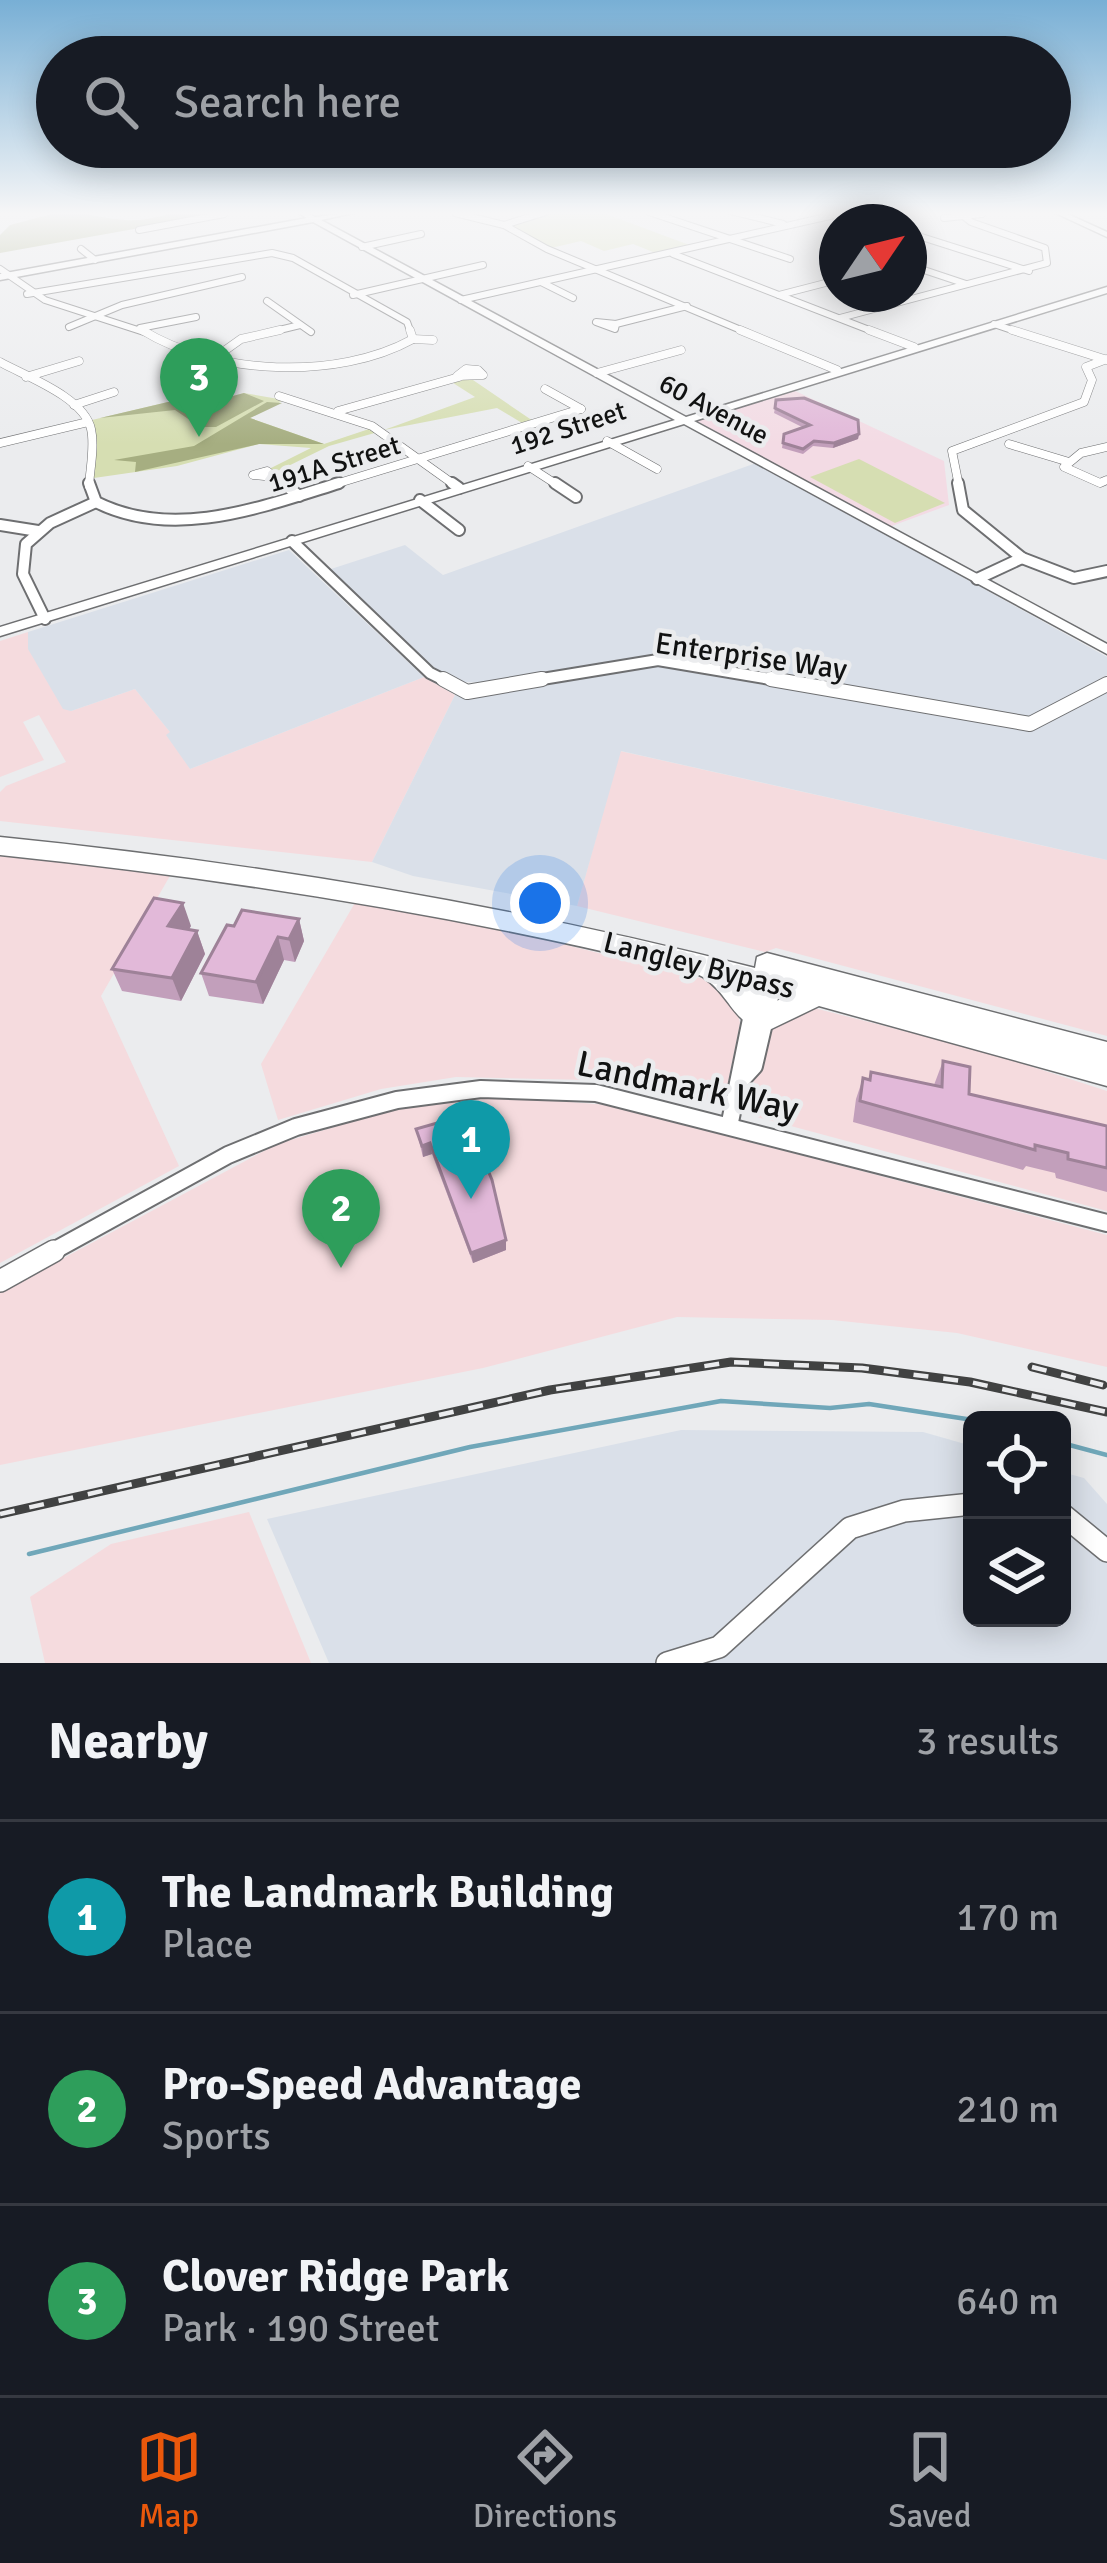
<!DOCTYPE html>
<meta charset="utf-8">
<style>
:root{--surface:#171b24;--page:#242831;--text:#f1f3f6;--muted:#9ea1a6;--line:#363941;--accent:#ea580c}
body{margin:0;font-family:Signika,sans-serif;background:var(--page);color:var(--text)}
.controls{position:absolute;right:36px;bottom:36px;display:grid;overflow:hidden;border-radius:18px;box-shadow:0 6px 30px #0003}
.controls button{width:108px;height:108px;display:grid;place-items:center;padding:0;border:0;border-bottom:3px solid var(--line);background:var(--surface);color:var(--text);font:60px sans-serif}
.compass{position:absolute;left:819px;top:204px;width:108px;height:108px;border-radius:50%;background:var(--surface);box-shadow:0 6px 30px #0003;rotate:55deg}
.you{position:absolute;left:540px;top:903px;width:42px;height:42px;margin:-30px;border:9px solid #fff;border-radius:50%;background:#1a73e8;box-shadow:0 0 0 18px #1a73e833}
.badge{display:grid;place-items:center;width:78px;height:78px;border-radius:50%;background:var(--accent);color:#fff;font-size:39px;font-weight:700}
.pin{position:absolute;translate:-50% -99px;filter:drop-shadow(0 3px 6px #0008)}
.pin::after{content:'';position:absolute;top:63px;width:42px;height:36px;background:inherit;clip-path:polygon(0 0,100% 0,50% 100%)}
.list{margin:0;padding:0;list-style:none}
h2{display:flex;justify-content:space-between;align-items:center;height:156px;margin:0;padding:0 48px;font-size:51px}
h2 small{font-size:39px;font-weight:400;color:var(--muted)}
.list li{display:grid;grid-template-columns:78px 1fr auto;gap:36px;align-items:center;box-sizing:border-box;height:192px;padding:0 48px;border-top:3px solid var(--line)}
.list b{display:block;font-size:45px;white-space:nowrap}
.list p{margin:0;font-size:39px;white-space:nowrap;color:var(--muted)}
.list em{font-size:39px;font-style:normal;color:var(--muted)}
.icon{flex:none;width:66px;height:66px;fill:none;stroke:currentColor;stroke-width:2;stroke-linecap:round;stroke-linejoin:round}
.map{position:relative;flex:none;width:1107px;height:1663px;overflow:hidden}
.search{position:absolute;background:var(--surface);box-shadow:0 6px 30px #0003;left:36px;right:36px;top:36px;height:132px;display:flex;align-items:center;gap:30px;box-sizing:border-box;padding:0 42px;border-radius:66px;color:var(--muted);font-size:45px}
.sheet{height:732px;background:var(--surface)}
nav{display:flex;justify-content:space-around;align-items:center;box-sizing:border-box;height:168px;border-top:3px solid var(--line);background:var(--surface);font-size:33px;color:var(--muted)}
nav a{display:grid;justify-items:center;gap:6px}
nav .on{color:var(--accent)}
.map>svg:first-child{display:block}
</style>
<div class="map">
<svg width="1107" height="1663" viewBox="0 0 1107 1663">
<rect width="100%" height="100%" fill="#ebecee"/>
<g fill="#f5dbde">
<path d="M28,632L29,649L71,711L135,689L171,733L190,769L424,677L455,695L372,862L0,821V792L6,786L66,762L39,715L23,722L44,760L0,777V641Z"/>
<path d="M620,751L1107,860V1036L776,948L765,952L577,906Z"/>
<path d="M0,856L171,874L101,996L179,1166L0,1263Z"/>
<path d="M356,901L501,929L709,980L736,1006L740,1023L727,1087L704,1101L590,1080L456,1077L381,1089L278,1120L261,1064Z"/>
<path d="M810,1007L987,1052L1107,1091V1211L757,1117L748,1097L774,1025Z"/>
<path d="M507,1097L608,1105L1107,1235V1367L957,1333L832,1320L677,1317L483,1368L0,1465V1292L277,1144L405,1106Z"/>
<path d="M249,1512L311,1663H45L30,1597L111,1544Z"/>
</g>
<g fill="#dae0e9">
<path d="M756,463L1107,657V675L1038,714L1017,718L658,655L495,683L464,682L438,671L331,569L405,545L443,575Z"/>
<path d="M289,550L424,677L190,769L166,735L170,732L135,689L71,711L63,709L28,649V632Z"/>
<path d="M661,665L1029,731L1107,692V860L621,751L577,906L413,876L372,862L455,695L484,696Z"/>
<path d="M681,1430L923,1432L972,1446V1618H1062V1472L1084,1478L1107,1504V1663H329L267,1519Z"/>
</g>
<path fill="#f3dbe4" d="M789,388L944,461L949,505L889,527L695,420Z"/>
<g fill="#d6deb2">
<path d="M555,211H598L692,246L658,254L633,244L604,251L581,241L551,248L510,228L518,219Z"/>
<path d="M460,380H473L536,423L527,426L497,408L384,430L475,397L450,381Z"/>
<path d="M244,393L284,400L250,418L324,444L372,428L378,432L329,446L276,472L269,469L311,448L259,444L177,466L94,478L92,420L168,402L207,403Z"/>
<path d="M859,459L945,503L895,523L810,477Z"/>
</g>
<g fill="#a6ae81">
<path d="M49,211C81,211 98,218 125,220C155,223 182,204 212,215L0,253V235L10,225L56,213Z"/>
<path d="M244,393L264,401L216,427H200L175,410L100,418L168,402L207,403Z"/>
<path d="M267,402L282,403L250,418L324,444H259L135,472L136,462L114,460L194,446Z"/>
</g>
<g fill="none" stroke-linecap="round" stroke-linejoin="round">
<g stroke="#70a7b9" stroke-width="4.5">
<path d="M1062,1443L1107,1455"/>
<path d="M29,1554L470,1447L721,1401L830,1408L869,1404L973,1420"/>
</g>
<g stroke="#6e6f71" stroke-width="8">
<g id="street-far5">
<path d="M464,211L455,213L504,225L547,249L748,333"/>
<path d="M731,211L783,224"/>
<path d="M649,212L790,259"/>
<path d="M944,218L982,214"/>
<path d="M504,225L549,211"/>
<path d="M139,230L224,214"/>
<path d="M909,233L1029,271"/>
<path d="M362,247L421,234"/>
<path d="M81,249L95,260"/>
<path d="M673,254L877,333"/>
<path d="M909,265L966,284"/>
<path d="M0,269L45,300L147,333"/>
<path d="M541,282L573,298"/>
<path d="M27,294L272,253L293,258L407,322L411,333"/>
<path d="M353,295L483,265"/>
<path d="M779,295L837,280"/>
<path d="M461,300L852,211"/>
<path d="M267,301L311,332"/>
<path d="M840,318L1047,263L1045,248L971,222L957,211"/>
<path d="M596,322L616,324L615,329Z"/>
<path d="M616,324L687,306"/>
<path d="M994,324L1021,333"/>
<path d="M69,327L122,305L242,277"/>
<path d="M140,328L196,317"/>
<path d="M267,333L300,325"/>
</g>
</g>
<g stroke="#6e6f71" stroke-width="9">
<g id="street-far4">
<path d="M142,330C215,375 337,381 413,339"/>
<path d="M410,330L413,339"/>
<path d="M740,330L837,370"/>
<path d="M869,330L914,347"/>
<path d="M1012,330L1107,360"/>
<path d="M413,339L433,340"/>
<path d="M0,362C25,376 84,397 91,429C95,446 90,469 89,486"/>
<path d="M466,369L478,370L483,375L457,376Z"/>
<path d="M597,373L681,350"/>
<path d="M26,377L79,361"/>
<path d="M204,381L196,371L241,339L280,330"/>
<path d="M545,389L581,409"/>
<path d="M279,396L372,426L456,486"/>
<path d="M74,405L114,392"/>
<path d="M338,411L459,377"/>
<path d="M607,441L657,469"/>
<path d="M0,443L88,422"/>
<path d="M1009,444L1069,462"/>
<path d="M1107,447L1081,453L1064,467L1100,483L1107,480"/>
<path d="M528,466L559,486"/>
<path d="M274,477L253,475L267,471L286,486"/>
<path d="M329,486L581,409"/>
<path d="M959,486L952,451L1084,402L1092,380L1086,367L1107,359"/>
</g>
</g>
<g stroke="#6e6f71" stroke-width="14">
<g id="street-far3">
<path d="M89,483L96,502C173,541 262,507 339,483"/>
<path d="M283,483L299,496"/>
<path d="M452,483L459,488"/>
<path d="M555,483L576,497"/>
<path d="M958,483L963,510L1022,558L977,579"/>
<path d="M420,500L459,530"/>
<path d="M0,525L38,531"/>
<path d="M292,541L430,673L448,682"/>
<path d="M1022,558L1074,578L1107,571"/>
<path d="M45,619L23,574L26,544L50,523L96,502"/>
<path d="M524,682L658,660L788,682"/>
</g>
</g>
<g stroke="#6e6f71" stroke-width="16">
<g id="street-far2">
<path d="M443,679L467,692L542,679"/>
<path d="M771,679L1030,724L1107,684"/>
</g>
</g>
<g stroke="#6e6f71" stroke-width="20">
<g id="street-far1">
<path d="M743,1078L754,1066L775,976"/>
<path d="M730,1122L760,975"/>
<path d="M48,1254L228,1155L296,1127L397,1100L481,1089L596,1093L1107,1223"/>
</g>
</g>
<g stroke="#6e6f71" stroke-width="24">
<g id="street">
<path d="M0,1281L54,1251"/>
<path d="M1062,1514L1107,1551"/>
<path d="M667,1663L719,1647L850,1528L904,1511L972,1504"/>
</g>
</g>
<g stroke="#6e6f71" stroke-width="3">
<g id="secondary">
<path d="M295,211H305L315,217L362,211L321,220L686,417L1107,287V293L694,421L1107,644V654L684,424L0,636V627L675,420L313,222L0,280V274L307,218Z"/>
<path d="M1051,211H1061L1107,232V237Z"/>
</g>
</g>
<g stroke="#6e6f71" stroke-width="3">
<path id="highway" d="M0,837C256,863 506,904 755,968L757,957L767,953L1107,1042V1086L819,1006L765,1032C730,1020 732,997 703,977C691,970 671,968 657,964C440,912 222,878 0,855ZM750,988L785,997L762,1008Z"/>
</g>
<use href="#street-far5" stroke="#fff" stroke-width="6"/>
<use href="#street-far4" stroke="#fff" stroke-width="8"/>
<use href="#street-far3" stroke="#fff" stroke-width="10"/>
<use href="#street-far2" stroke="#fff" stroke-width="14"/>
<use href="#street-far1" stroke="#fff" stroke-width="16"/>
<use href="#street" stroke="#fff" stroke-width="21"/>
<use href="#secondary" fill="#fff" fill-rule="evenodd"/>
<use href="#highway" fill="#fff" fill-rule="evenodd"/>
<g stroke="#414242" stroke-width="9">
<g id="rail">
<path d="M1032,1367L1103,1385"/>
<path d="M0,1514L550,1390L731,1362L862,1368L970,1382L1107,1412"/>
</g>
</g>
<use href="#rail" stroke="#ebecee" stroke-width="4.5" stroke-dasharray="15" stroke-linecap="butt"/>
</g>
<g fill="#c29fbb">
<path d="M775,408L859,434L858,439L833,448L813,446L803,454L782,448L784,434L804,428L774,413Z"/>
<path d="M299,919L304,941L295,962L284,960L263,1004L209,996L201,973L234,926Z"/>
<path d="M191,926L188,930L197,931L205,954L181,1001L122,991L112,969Z"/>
<path d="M943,1061L969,1094L1107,1126V1192L1056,1178L1055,1173L1026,1166L1023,1170L853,1122L856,1099L863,1078L868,1080L871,1072L934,1085Z"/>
<path d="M465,1115L506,1240V1250L473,1263L432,1154L423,1157L416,1129Z"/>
</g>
<g fill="#9e8298">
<path d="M859,434L858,439L833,448L834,443Z"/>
<path d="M183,903L191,926L177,949L168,926Z"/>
<path d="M299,919L304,941L295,962L289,939Z"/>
<path d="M197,931L205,954L181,1001L172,978Z"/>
<path d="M278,937L284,960L263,1004L256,982Z"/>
<path d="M430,1143L432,1154L423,1157L422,1146Z"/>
<path d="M506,1240V1250L473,1263L471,1253Z"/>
</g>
<g fill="#e2b9d9" stroke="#9e8298" stroke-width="3">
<path d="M804,398L858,420L859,434L834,443L814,441L803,449L783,443L784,434L810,425L775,408L776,400Z"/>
<path d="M154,898L183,903L168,926L197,931L172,978L112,969Z"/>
<path d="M242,910L299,919L289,939L278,937L256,982L201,973L227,925L234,926Z"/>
<path d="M943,1061L970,1067L969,1094L1107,1126V1168L1068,1159V1153L1035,1145V1150L860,1101L863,1078L870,1080L871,1072L942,1087Z"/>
<path d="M465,1115L492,1180L506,1240L471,1253L430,1143L422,1146L416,1129Z"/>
</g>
<linearGradient id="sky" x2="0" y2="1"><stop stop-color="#78afd5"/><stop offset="0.48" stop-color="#f6f6f7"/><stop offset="1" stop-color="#f6f6f7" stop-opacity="0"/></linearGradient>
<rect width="1107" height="444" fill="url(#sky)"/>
<g text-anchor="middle" stroke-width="9" stroke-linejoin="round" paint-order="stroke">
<g font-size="27" fill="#111212" stroke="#ebecee">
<text transform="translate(714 409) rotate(28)" y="9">60 Avenue</text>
<text transform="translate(568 428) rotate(-18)" y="9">192 Street</text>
<text transform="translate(334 464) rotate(-17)" y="9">191A Street</text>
</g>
<g font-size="30" fill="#111212" stroke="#ebecee">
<text transform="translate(751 656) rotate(8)" y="10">Enterprise Way</text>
<text transform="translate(699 965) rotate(14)" y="10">Langley Bypass</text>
</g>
<g font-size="36" fill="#111212" stroke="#ebecee">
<text transform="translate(688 1085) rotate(12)" y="13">Landmark Way</text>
</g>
</g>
</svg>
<div class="controls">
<button><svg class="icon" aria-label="locate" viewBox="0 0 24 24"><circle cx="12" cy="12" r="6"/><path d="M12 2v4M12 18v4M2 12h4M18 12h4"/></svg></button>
<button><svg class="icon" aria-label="layers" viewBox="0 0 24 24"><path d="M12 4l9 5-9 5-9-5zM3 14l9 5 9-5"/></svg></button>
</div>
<svg class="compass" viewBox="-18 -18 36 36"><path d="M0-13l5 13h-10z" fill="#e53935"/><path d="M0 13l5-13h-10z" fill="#9ea1a6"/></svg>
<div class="you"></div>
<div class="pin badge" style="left:471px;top:1199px;background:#0f9aa8">1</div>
<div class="pin badge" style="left:341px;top:1268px;background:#2e9e5b">2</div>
<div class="pin badge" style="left:199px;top:437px;background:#2e9e5b">3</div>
<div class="search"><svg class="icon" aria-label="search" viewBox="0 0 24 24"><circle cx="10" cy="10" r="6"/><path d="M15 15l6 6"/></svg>Search here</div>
</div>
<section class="sheet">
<h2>Nearby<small>3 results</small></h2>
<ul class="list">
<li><span class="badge" style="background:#0f9aa8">1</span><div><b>The Landmark Building</b><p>Place</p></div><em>170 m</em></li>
<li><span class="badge" style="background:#2e9e5b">2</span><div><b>Pro-Speed Advantage</b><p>Sports</p></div><em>210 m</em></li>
<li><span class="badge" style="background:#2e9e5b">3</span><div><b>Clover Ridge Park</b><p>Park · 190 Street</p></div><em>640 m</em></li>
</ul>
</section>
<nav>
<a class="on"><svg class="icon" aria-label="map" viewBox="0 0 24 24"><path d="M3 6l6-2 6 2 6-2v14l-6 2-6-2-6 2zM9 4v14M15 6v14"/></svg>Map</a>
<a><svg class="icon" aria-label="directions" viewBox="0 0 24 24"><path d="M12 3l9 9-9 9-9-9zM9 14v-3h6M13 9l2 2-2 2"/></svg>Directions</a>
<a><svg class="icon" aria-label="saved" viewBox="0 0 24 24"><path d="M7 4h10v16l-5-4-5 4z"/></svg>Saved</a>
</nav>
